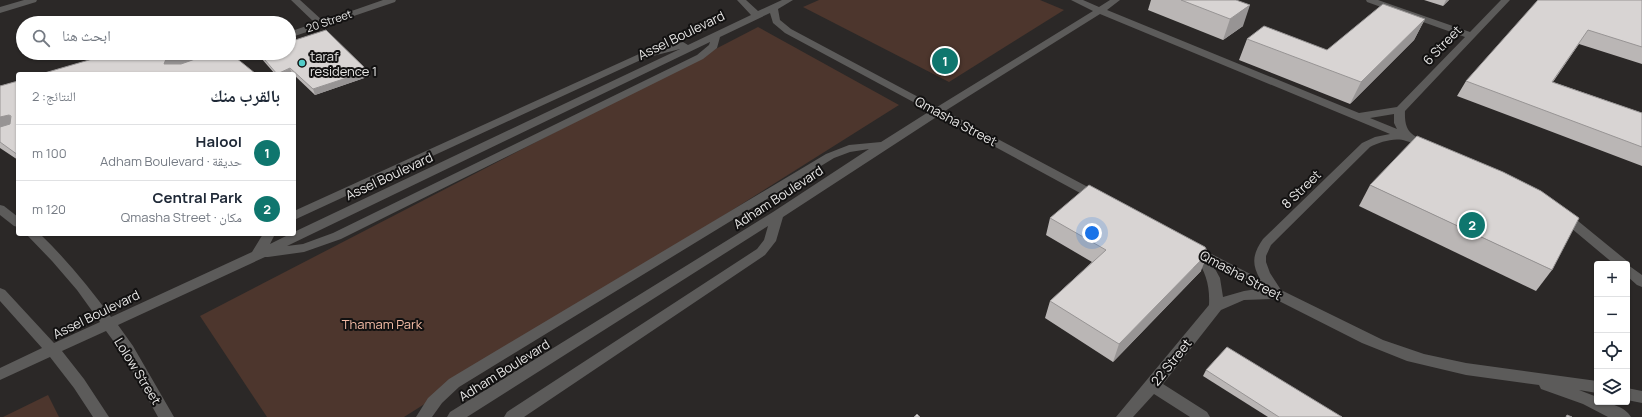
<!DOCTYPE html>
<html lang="ar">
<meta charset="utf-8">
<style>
:root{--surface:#fff;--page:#f6f6f7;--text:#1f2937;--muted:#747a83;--line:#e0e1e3;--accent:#0f766e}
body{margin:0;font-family:Manrope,"Noto Naskh Arabic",sans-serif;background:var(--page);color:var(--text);direction:rtl}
.controls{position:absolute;right:12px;bottom:12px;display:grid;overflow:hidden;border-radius:4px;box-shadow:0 1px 3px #0004}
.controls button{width:36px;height:36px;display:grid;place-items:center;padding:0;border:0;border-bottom:1px solid var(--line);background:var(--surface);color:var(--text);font:20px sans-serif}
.you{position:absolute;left:1092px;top:233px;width:14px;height:14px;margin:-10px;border:3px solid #fff;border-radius:50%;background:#1a73e8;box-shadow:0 0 0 6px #1a73e833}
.badge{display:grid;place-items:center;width:26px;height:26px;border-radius:50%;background:var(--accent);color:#fff;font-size:13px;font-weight:700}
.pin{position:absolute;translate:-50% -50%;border:2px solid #fff;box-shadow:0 1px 4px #0006}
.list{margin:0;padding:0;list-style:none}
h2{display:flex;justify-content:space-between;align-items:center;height:52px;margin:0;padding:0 16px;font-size:17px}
h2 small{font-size:13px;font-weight:400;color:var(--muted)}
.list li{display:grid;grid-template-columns:26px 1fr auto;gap:12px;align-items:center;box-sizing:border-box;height:56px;padding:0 16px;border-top:1px solid var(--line)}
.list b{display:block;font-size:15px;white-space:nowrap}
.list p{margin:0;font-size:13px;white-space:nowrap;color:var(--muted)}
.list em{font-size:13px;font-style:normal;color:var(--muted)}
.icon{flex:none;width:22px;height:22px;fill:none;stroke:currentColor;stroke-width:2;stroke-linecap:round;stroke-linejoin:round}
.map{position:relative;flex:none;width:1642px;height:417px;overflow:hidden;direction:ltr}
.search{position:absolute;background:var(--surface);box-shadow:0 1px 3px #0004;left:16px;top:16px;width:280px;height:44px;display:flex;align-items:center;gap:10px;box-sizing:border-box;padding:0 14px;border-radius:22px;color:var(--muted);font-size:15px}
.panel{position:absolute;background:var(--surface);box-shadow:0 1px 3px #0004;left:16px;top:72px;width:280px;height:164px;border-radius:4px;direction:rtl}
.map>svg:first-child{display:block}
</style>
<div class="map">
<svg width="1642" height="417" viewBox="0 0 1642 417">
<rect width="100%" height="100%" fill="#2b2827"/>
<g fill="#4d362d">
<path d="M819,0H1040L1064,10L949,82L803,7Z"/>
<path d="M758,27L899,105L404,417H267L200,316Z"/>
<path d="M48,395L59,417H3Z"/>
</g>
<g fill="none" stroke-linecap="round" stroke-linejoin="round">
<g fill="#5c5b5a" fill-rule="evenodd">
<path d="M24,0H37L36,2L0,13V7Z"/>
<path d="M291,0H300L323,21L383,0H396L395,2L289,38V32L315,23Z"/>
<path d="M737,0H746L758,11L782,0H793L778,9L780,20L791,29L937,107L1093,11L1071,0H1083L1099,7L1110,0H1120L1107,10L1359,113L1397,107L1465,37L1367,2L1366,0H1378L1470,32L1501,0H1510L1405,111C1404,134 1413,136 1433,144L1435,146L1433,148C1424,151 1415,143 1406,141C1395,137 1380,142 1370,147L1271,245L1266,256V262L1270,273L1281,290L1383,340L1424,354L1466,363L1597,381V393L1579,390L1597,397V402C1608,402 1626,407 1631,417H1608L1583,404L1541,389L1539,385L1466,375L1407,361L1362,343L1275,299L1244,300L1221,310L1163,384L1207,412L1210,417H1190L1154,394L1133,417H1116L1209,305C1210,286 1206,272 1195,257C1192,254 1188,253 1186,249L1188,246L1192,245L1196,246L1260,279C1251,264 1253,253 1263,239L1362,143L1375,137L1390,134L1100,14L945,111L1101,194L1103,197L1101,200H1093L938,116L783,217L776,241L765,255L524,417H504L507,412L757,249L764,240L768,226L467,417H447L450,412L773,212L869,149L850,152L834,158L459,387L442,403L432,417H416L428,398L449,379L826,154L849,145L881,142L930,111L785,33L773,23L770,13L720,37L717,48L703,59L341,239L304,252L268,257H265L118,325L133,346L174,417H158L123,354L106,331L62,351L84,379L109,417H93L74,388L50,357L0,380V368L42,348L0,301V288L5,290L54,343L100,322L77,290L52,261L26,234H40C66,259 89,287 111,317L252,252L263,234H275L270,244L290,234H294V232L680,49L645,58L294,220V211L639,54L683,42L688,45L751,15ZM710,42L709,45L697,55L333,233L303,244L287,246ZM1394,114V123L1397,129L1370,118ZM1214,267L1257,289L1244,291L1223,297L1220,278Z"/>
<path d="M228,53H242L240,55L217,63L212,60L214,58Z"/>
<path d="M0,205L4,206L18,217V227L14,226L0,215Z"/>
<path d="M1563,211L1567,212L1627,261L1628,265L1642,275V287L1637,285L1627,276V264H1614L1559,218L1557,215L1559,212Z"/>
<path d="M1627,388L1642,391V403L1627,400Z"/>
</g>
</g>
<g fill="#bab6b5">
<path d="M1151,0H1236L1243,26L1223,40L1148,10Z"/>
<path d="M1424,0H1449L1443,6Z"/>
<path d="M1642,0V64L1579,44L1553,82L1642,113V166L1457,96L1466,81Z"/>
<path d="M1425,19L1414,40L1350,104L1239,60L1247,39L1327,50Z"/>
<path d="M259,53L368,71L370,76L315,95L294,75V74H275L261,58Z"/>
<path d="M18,81V160L0,148V86Z"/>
<path d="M1370,185L1552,270L1536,291L1359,206Z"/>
<path d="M1050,218L1201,271L1113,362L1045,318L1050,301L1092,262L1046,235Z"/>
<path d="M1206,370L1342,417H1268L1203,376Z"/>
</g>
<g fill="#979494">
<path d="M1446,0H1449L1443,6Z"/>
<path d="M1250,5L1243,26L1223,40L1230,19Z"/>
<path d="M1425,19L1414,40L1350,104L1361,82Z"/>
<path d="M184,53H222L173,71L164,64L166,59Z"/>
<path d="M290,68L292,74H277Z"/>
<path d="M368,71L370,76L315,95L313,89Z"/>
<path d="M9,115L18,127L0,132V117Z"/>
<path d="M1208,253L1201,271L1113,362L1119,344Z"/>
</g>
<g fill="#d8d4d3" stroke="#979494">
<path d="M1181,0H1236L1250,5L1230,19Z"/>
<path d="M1538,0H1642V47L1588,30L1552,82L1642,113V147L1466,81Z"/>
<path d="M1383,4L1425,19L1361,82L1247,39L1264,26L1327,50Z"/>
<path d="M326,30L368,71L313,89L290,68L277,74L259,53H289V42Z"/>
<path d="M113,53H184L166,59L164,64H181L212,53H230L256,74H41Z"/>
<path d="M18,81V155L0,142V127L10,124L11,116L9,115L0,117V86Z"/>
<path d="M1417,136L1503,172L1541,191L1579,218L1552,270L1370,185Z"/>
<path d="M1089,185L1205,247L1208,253L1119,344L1050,301L1106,250L1050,218Z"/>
<path d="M1227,347L1342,417H1279L1206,370Z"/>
<path d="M917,414L920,417H914Z"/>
<path d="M1567,415L1572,417H1566Z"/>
</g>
<circle fill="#53cdc9" stroke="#121111" stroke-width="1.5" cx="302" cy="63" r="4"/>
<g text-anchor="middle" stroke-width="4" stroke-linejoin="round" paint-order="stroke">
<g font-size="11" fill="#e8e7e6" stroke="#121111">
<text transform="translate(329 21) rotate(-19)" y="4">20 Street</text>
</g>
<g font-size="13" fill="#e8e7e6" stroke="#121111">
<text transform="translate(681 35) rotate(-26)" y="5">Assel Boulevard</text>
<text transform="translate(1442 45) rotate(-46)" y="5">6 Street</text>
<text transform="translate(956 121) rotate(28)" y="5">Qmasha Street</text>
<text transform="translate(389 176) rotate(-25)" y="5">Assel Boulevard</text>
<text transform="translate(1301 189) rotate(-44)" y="5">8 Street</text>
<text transform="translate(778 197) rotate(-33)" y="5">Adham Boulevard</text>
<text transform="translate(1241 275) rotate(28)" y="5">Qmasha Street</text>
<text transform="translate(96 314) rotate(-26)" y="5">Assel Boulevard</text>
<text transform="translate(1171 362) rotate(-51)" y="5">22 Street</text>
<text transform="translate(504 370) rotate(-32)" y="5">Adham Boulevard</text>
<text transform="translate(138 371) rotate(58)" y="5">Lolow Street</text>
</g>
<g font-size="13" fill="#e8e7e6" stroke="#121111" text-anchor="start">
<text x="310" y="61">taraf<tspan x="310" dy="15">residence 1</tspan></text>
</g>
<g font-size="13" fill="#f4bca6" stroke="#121111">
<text x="382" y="329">Thamam Park</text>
</g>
</g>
</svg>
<div class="controls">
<button>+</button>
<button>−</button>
<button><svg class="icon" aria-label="locate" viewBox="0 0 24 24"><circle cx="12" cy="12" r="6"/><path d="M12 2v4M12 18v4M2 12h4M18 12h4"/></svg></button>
<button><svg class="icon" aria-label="layers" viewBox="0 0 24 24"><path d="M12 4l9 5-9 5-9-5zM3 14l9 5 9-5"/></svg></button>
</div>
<div class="you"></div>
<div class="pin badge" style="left:945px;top:61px">1</div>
<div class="pin badge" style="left:1472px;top:225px">2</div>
<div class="search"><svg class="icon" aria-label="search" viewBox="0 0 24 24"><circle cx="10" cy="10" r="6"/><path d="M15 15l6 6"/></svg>ابحث هنا</div>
<section class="panel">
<h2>بالقرب منك<small>النتائج: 2</small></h2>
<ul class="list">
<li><span class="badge">1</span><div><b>Halool</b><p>حديقة · Adham Boulevard</p></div><em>100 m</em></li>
<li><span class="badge">2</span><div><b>Central Park</b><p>مكان · Qmasha Street</p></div><em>120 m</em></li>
</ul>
</section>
</div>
